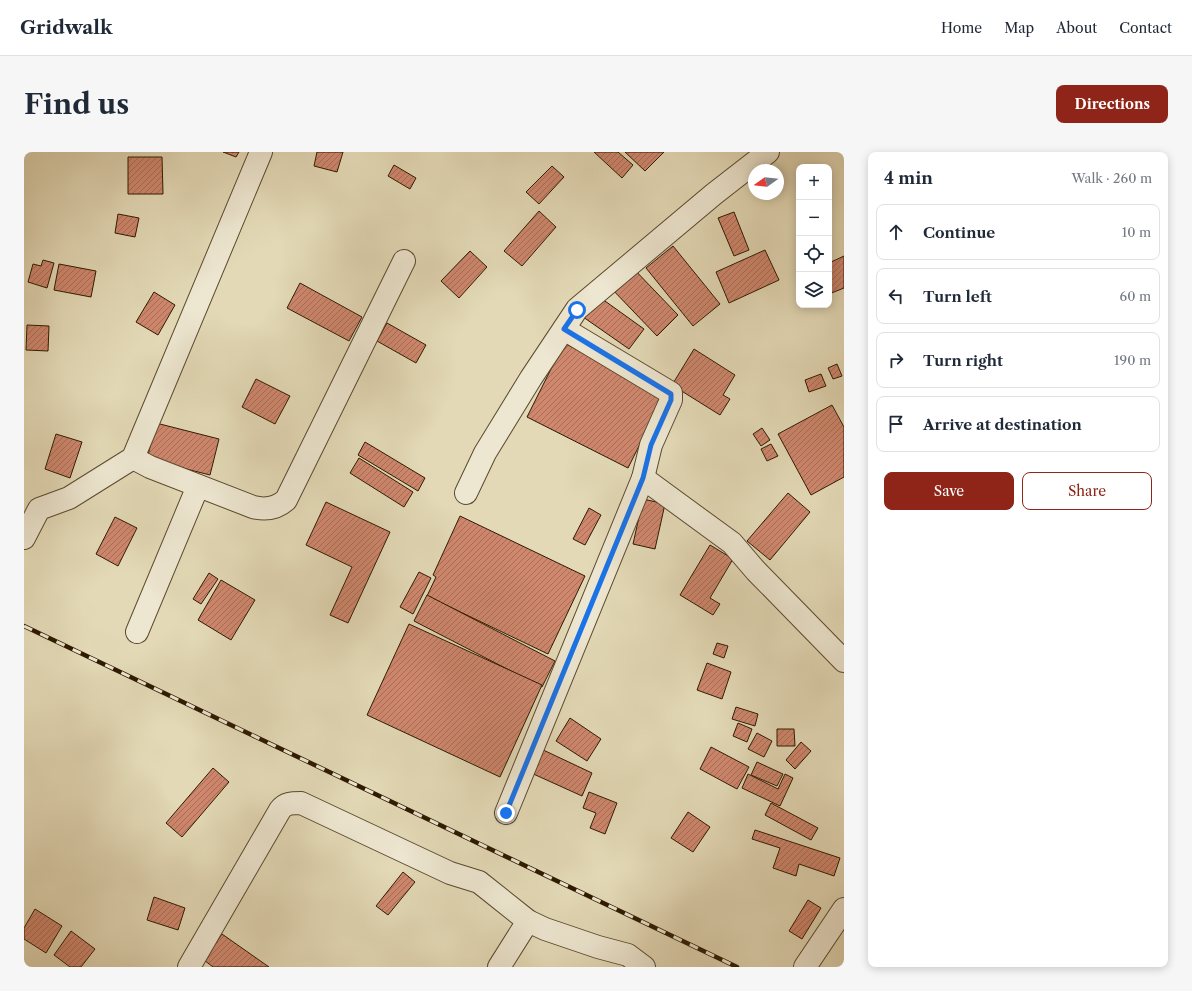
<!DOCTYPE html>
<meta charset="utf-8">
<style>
:root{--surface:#fff;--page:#f6f6f7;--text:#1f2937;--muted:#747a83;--line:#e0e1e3;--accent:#8f2418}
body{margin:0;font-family:"Libre Caslon Text",serif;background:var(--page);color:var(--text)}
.controls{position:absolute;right:12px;top:12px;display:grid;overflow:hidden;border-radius:8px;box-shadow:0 2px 10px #0003}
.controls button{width:36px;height:36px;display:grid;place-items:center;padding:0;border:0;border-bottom:1px solid var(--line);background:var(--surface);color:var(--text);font:20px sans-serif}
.compass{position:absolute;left:724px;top:12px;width:36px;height:36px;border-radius:50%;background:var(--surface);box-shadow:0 2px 10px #0003;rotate:255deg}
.stop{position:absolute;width:12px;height:12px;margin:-9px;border:3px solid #1a73e8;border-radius:50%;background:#fff}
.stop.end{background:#1a73e8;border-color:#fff;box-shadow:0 1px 4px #0008}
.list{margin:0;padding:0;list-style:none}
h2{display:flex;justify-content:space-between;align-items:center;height:52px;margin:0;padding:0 16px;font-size:17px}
h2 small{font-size:13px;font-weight:400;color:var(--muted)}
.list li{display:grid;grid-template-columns:26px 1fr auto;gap:12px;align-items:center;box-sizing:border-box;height:56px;margin:0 8px 8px;padding:0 8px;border:1px solid var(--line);border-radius:8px}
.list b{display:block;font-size:15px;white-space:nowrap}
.list em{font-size:13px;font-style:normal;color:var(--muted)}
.actions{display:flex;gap:8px;padding:12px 16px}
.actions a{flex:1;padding:9px 0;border:1px solid var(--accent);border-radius:8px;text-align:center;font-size:14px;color:var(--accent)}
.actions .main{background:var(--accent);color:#fff}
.icon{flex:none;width:22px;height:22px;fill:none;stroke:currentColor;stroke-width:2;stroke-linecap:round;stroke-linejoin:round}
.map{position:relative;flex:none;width:820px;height:815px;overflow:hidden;border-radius:8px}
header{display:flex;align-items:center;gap:24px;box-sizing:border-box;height:56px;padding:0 20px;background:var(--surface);border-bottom:1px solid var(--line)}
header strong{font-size:19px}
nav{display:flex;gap:22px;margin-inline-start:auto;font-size:14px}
.intro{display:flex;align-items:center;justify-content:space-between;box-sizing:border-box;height:96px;padding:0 24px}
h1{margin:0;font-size:28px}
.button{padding:10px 18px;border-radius:8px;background:var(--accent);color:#fff;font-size:14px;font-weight:700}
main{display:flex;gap:24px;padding:0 24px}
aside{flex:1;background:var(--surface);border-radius:8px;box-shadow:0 2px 10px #0003}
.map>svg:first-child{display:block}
</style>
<header>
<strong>Gridwalk</strong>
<nav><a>Home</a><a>Map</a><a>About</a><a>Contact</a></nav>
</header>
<div class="intro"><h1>Find us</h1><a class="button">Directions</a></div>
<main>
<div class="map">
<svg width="820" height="815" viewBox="0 0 820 815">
<defs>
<pattern id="building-hatch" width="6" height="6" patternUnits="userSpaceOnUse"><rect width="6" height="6" fill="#cf876e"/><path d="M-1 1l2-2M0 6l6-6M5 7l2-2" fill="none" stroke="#a86e58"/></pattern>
</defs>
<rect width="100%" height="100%" fill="#e3d9b6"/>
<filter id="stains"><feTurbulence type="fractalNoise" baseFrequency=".005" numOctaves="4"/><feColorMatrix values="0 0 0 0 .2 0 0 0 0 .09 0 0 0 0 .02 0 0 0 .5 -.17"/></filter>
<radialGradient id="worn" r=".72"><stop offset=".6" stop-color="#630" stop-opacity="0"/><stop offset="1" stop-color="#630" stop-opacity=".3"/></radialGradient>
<g fill="url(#building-hatch)" stroke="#2e1a00">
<path d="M199,0H215L212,5Z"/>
<path d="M293,0H319L313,20L290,14Z"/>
<path d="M570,0H594L609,13L598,26Z"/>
<path d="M601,0H640L621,19Z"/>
<path d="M104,5H138L139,42H104Z"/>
<path d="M370,13L392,26L386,37L364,24Z"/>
<path d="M528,14L540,25L515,52L502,40Z"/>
<path d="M515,59L532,75L498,114L480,99Z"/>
<path d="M710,60L725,98L710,104L694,66Z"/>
<path d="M94,62L115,66L111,85L91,81Z"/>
<path d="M649,94L696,152L669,174L622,116Z"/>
<path d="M741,98L755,128L705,151L692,120Z"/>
<path d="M446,99L463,115L435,146L417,129Z"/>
<path d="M820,104V136L805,142V111Z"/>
<path d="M19,108L30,111L23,136L4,130L9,112L17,114Z"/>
<path d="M35,112L72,119L67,145L30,138Z"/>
<path d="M607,114L654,163L633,184L586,135Z"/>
<path d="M276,131L338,165L325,189L263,156Z"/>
<path d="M567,139L620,177L605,197L552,160Z"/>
<path d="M130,140L151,153L134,183L112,170Z"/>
<path d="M363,171L402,193L392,211L353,189Z"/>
<path d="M3,173L25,174L24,199L2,198Z"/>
<path d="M540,191L641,242L604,316L503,265Z"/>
<path d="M670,197L711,223L699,243L706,247L696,263L648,233Z"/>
<path d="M813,212L818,224L809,227L804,216Z"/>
<path d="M797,222L802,234L785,240L781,228Z"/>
<path d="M232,227L266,244L251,272L218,255Z"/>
<path d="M808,253L820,275V325L787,343L754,282Z"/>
<path d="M132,271L195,287L186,323L123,307Z"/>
<path d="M738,276L746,288L737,294L729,282Z"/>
<path d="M32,282L58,290L46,326L21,317Z"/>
<path d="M341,290L401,326L394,339L334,303Z"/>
<path d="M747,292L754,304L743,309L737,297Z"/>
<path d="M335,306L389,340L380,355L326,321Z"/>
<path d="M764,341L786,360L746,408L723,389Z"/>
<path d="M619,347L641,352L631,397L609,392Z"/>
<path d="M302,350L366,380L324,471L306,463L328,415L282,393Z"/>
<path d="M565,356L577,363L561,393L549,387Z"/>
<path d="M436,364L561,424L524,502L403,444L412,425L409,423Z"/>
<path d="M91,365L113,376L94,414L72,402Z"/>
<path d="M686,393L709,407L686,446L696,452L689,463L656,443Z"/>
<path d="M395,420L407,426L389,462L376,455Z"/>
<path d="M185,421L194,427L177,452L169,447Z"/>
<path d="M197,428L231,448L207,488L174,468Z"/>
<path d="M403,443L531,509L518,535L390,469Z"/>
<path d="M385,472L518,533L476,625L343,563Z"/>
<path d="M693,491L704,494L700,506L689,502Z"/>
<path d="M683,511L707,520L698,547L673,538Z"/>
<path d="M712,555L734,562L731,574L708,567Z"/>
<path d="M546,566L577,587L563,609L532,589Z"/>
<path d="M714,571L728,577L723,590L709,584Z"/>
<path d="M753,577H770L771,594H753Z"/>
<path d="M733,581L748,589L740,605L724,597Z"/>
<path d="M777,590L787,599L771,617L762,608Z"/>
<path d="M687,595L725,615L713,637L676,617Z"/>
<path d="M515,596L568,621L558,644L505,620Z"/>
<path d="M733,610L759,622L753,634L727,623Z"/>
<path d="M189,616L205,630L158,685L142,671Z"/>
<path d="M724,622L754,637L761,622L769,626L756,654L718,636Z"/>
<path d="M565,640L593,651L581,682L566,676L572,661L559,656Z"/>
<path d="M747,651L794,676L787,688L741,663Z"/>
<path d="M664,660L686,675L669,700L647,686Z"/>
<path d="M731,678L816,706L810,724L775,712L772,724L749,716L756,696L728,687Z"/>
<path d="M379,720L391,730L364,763L352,754Z"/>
<path d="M130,745L161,756L154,778L123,768Z"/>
<path d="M784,748L797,756L778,787L765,779Z"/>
<path d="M11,757L38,774L22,801L0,787V776Z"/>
<path d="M47,779L71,797L57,815H46L30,803Z"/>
<path d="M198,782L245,815H189L180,808Z"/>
</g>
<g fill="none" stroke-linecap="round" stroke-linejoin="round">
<g stroke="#5b4a2e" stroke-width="24">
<g id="minor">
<path d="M109,306L126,315L229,355C241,358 252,357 262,348L380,109"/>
<path d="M619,326L708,391L732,419L820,509"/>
<path d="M442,341L461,301L507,226L553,157L690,42L744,0"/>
<path d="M0,386L15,357L45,346L109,306L237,0"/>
<path d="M113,480L174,334"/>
<path d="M482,661L619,326L627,293L647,248V241L540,177"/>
<path d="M165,815L256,658C261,651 268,651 277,651L426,721L455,730L504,769L521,777L574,795L604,803L620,815"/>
<path d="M475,815L504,769"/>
<path d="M781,815L820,757"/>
</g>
</g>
<use href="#minor" stroke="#ede6d0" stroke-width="22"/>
<g stroke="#2e1a00" stroke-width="4.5">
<path id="rail" d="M0,474L713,815"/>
</g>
<use href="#rail" stroke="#ede6d0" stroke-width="3" stroke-dasharray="9" stroke-linecap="butt"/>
</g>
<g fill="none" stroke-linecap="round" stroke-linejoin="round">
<path stroke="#1a73e8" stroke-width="5" d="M482,661L619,326L627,293L647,248V242L540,177L553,158"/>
</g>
<rect width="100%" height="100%" filter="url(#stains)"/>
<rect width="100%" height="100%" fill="url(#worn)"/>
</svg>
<div class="controls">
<button>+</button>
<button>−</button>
<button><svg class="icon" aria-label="locate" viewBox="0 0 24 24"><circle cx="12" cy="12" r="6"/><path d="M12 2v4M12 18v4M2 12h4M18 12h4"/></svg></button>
<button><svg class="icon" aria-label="layers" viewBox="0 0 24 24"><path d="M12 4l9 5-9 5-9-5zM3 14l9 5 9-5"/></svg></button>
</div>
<svg class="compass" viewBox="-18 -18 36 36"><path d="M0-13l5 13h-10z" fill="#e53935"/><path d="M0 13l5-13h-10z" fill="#747a83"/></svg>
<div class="stop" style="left:553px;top:158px"></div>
<div class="stop end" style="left:482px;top:661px"></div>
</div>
<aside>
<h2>4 min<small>Walk · 260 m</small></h2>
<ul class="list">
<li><svg class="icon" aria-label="ahead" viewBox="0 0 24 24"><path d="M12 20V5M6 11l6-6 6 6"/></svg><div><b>Continue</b></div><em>10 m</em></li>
<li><svg class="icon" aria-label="left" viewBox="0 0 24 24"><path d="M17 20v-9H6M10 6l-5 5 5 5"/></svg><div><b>Turn left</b></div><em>60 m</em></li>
<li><svg class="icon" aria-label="right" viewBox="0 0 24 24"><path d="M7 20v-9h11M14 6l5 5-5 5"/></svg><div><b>Turn right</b></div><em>190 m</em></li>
<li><svg class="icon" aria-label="arrive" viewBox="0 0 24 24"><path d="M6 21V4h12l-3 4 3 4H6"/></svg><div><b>Arrive at destination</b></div></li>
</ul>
<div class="actions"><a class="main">Save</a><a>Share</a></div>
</aside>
</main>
